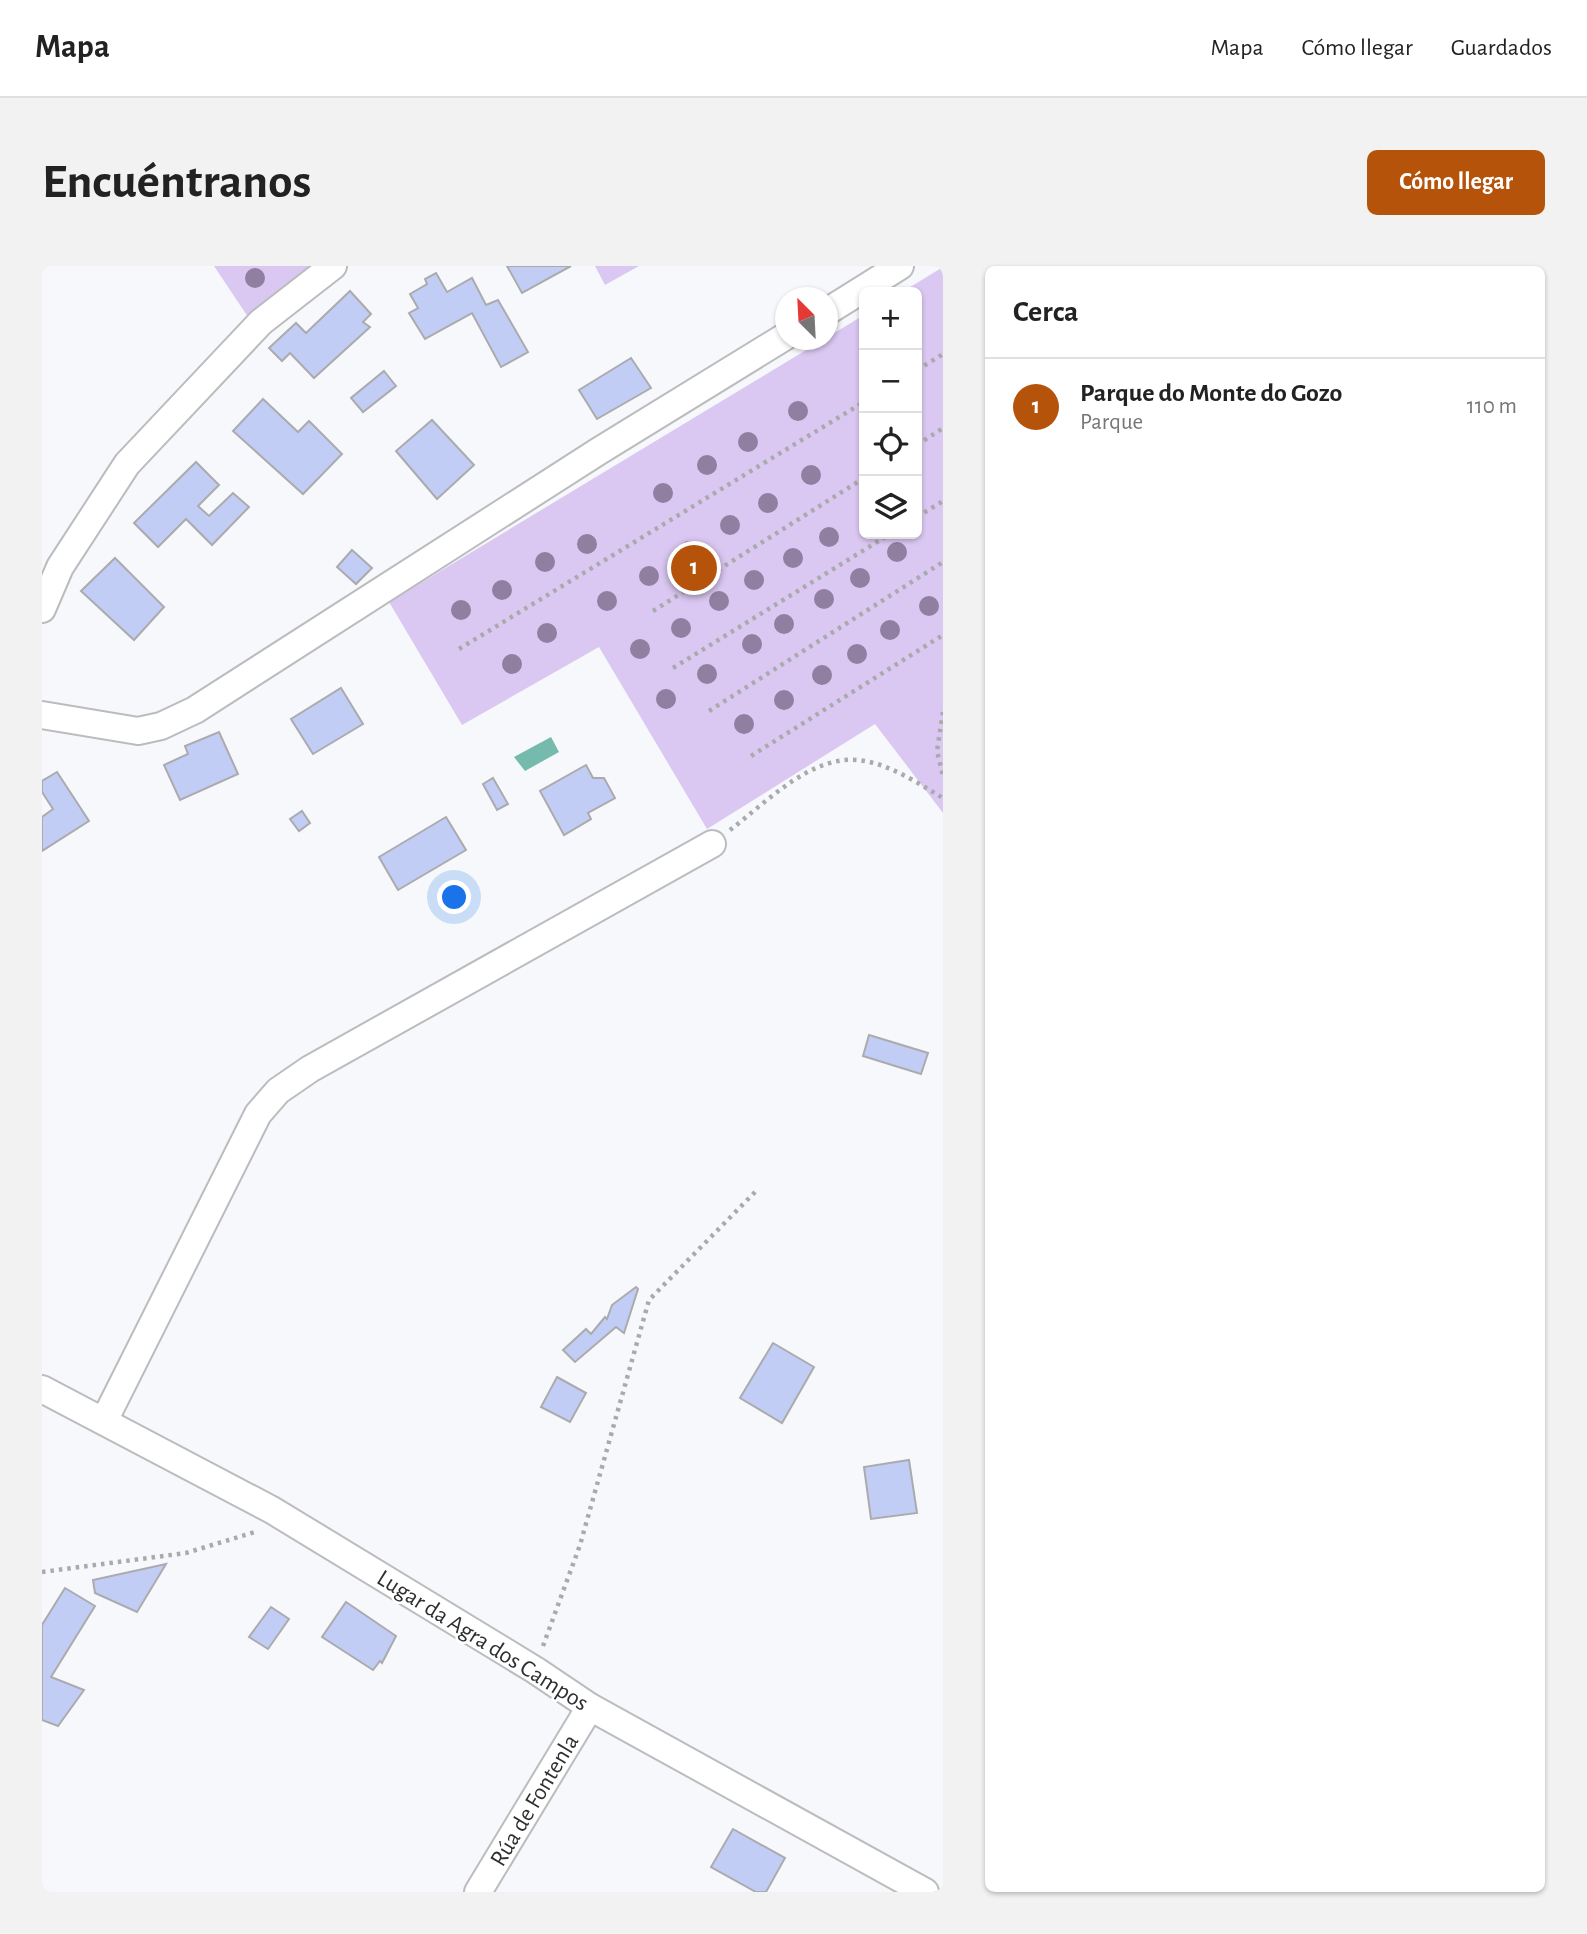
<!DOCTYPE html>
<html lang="es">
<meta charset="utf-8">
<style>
:root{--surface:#fff;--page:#f2f2f2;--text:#222;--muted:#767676;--line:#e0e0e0;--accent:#b45309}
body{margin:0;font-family:"Alegreya Sans",sans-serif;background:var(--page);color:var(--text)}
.controls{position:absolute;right:21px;top:21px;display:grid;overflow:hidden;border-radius:10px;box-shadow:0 2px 5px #0004}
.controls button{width:63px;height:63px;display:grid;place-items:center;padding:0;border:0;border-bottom:2px solid var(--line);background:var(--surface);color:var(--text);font:35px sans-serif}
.compass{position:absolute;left:733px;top:21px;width:63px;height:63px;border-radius:50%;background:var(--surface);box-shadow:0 2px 5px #0004;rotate:336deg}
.you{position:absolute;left:413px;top:632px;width:24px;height:24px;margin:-18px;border:5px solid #fff;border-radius:50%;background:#1a73e8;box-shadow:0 0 0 10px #1a73e833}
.badge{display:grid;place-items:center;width:46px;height:46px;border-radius:50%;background:var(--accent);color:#fff;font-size:23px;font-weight:700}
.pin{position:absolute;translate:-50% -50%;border:4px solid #fff;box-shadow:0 2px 7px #0006}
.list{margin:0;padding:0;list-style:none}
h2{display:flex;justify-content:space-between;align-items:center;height:91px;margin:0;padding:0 28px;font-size:30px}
h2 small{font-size:23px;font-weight:400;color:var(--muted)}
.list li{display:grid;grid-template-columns:46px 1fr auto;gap:21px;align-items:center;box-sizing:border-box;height:98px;padding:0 28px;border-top:2px solid var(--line)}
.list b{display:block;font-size:26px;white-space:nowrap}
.list p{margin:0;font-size:23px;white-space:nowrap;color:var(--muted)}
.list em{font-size:23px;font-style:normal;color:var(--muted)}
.icon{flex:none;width:38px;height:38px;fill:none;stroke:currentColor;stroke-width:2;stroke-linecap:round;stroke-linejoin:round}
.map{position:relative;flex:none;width:901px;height:1626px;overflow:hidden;border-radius:10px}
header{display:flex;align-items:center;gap:42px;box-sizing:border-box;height:98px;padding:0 35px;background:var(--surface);border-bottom:2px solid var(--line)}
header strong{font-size:33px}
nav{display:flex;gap:38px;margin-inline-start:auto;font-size:24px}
.intro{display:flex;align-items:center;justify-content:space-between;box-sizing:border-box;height:168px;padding:0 42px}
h1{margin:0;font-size:49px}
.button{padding:18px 32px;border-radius:10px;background:var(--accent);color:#fff;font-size:24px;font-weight:700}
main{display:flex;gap:42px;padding:0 42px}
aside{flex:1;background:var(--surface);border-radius:10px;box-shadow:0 2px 5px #0004}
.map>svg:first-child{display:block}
</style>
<header>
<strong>Mapa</strong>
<nav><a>Mapa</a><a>Cómo llegar</a><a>Guardados</a></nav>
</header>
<div class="intro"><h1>Encuéntranos</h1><a class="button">Cómo llegar</a></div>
<main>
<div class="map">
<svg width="901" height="1626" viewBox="0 0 901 1626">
<rect width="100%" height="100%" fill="#f6f8fb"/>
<g fill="#dbc8f2">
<path d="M172,0H268L206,51Z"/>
<path d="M553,0H597L563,19Z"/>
<path d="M901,1V547L833,458L665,563L557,381L420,459L347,336L822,49V268H875V26H860Z"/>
</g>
<path fill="#75bbad" d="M509,471L517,486L483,505L472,491Z"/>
<g fill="#c2cdf6" stroke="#ababae" stroke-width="2">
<path d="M465,0H529L480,27Z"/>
<path d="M394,7L405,26L430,12L444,39L456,34L486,86L459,101L430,47L383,73L367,47L376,42L368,28L385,18L383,13Z"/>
<path d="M308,25L329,48L321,56L328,61L272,112L248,87L240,95L227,82L254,57L264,67Z"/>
<path d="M589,92L609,122L555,153L537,124Z"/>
<path d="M342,105L354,120L321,146L309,132Z"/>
<path d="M221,133L256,166L267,155L300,188L261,228L191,165Z"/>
<path d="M390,154L432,199L395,233L354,185Z"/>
<path d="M154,196L177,219L156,240L167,250L191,227L207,241L170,279L144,253L116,281L92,257Z"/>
<path d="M310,284L330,302L314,318L295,301Z"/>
<path d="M73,292L122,341L92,374L39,325Z"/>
<path d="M299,422L321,458L271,488L249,453Z"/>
<path d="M177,466L196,508L138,534L122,499L146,488L143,480Z"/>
<path d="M544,499L551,512H562L573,532L546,547L549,553L522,569L498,525Z"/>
<path d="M15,506L47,555L0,585V551L11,543L0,526V515Z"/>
<path d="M451,512L466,538L455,544L441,518Z"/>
<path d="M260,545L268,557L257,565L248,553Z"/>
<path d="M404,551L424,584L356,624L337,591Z"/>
<path d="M827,769L886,787L879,808L821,790Z"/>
<path d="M594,1021L596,1023L582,1067L574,1061L533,1096L521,1084L544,1063L549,1068L563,1051L565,1053L570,1039Z"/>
<path d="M731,1077L772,1101L740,1157L698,1132Z"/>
<path d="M515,1111L544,1127L528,1156L499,1141Z"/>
<path d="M867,1194L875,1247L829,1253L822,1201Z"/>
<path d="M124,1298L95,1346L53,1327L51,1314Z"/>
<path d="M23,1322L53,1340L9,1411L42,1424L16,1460L0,1454V1359Z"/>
<path d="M304,1336L354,1370L340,1397L338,1395L331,1404L280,1371Z"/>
<path d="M229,1341L247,1353L226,1383L207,1371Z"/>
<path d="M691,1563L743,1592L724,1626H714L669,1601Z"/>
</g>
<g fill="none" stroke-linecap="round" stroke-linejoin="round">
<g stroke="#babcbe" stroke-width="30">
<g id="minor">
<path d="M786,45L858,0"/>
<path d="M0,343L18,301L85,198L219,56L291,0"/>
<path d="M0,449L96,465L119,460L153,444L557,185L744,70"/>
<path d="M0,1123L230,1244L493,1404L548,1441L883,1626"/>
<path d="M62,1155L216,848L236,825L268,803L670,578"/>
<path d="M436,1626L548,1441"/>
</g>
</g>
<g stroke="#a9aaac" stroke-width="4.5" stroke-dasharray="3.5 5" stroke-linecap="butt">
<path d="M875,104L901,88"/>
<path d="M875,179L901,162"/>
<path d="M875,251L901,235"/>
<path d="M611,345L822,212"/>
<path d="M417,383L822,136"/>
<path d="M631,402L848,268"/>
<path d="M667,445L901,296"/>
<path d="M901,446L895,485L901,510"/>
<path d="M709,490L901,369"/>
<path d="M688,564C725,536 772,485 823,495C851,500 877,518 901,532"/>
<path d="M0,1306L144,1287L216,1265"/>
<path d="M501,1380L538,1279L607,1034L714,925"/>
</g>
<use href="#minor" stroke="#fff" stroke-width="26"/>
</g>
<g fill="#907fa1">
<circle cx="213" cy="12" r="10"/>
<circle cx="756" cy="145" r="10"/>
<circle cx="706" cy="176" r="10"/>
<circle cx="665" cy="199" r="10"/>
<circle cx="769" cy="209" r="10"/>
<circle cx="621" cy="227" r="10"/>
<circle cx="726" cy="237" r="10"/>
<circle cx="688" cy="259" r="10"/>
<circle cx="787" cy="271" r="10"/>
<circle cx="545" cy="278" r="10"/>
<circle cx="647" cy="285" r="10"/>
<circle cx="855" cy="286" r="10"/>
<circle cx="751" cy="292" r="10"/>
<circle cx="503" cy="296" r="10"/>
<circle cx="607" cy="310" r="10"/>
<circle cx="818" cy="312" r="10"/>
<circle cx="712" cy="314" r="10"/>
<circle cx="460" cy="324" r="10"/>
<circle cx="782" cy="333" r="10"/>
<circle cx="565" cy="335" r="10"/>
<circle cx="677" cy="335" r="10"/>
<circle cx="887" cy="340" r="10"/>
<circle cx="419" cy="344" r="10"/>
<circle cx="742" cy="358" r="10"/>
<circle cx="639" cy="362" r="10"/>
<circle cx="848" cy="364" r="10"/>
<circle cx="505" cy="367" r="10"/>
<circle cx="710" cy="378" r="10"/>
<circle cx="598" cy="383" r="10"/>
<circle cx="815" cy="388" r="10"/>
<circle cx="470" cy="398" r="10"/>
<circle cx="665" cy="408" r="10"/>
<circle cx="780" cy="409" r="10"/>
<circle cx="624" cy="433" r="10"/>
<circle cx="742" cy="434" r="10"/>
<circle cx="702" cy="458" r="10"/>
</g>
<g text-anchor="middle" stroke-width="5" stroke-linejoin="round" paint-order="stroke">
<g font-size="24" fill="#2e2f30" stroke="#fff">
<text transform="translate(441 1374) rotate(32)" y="8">Lugar da Agra dos Campos</text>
<text transform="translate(492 1534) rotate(-59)" y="8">Rúa de Fontenla</text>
</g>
</g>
</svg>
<div class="controls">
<button>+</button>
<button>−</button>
<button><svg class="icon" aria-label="locate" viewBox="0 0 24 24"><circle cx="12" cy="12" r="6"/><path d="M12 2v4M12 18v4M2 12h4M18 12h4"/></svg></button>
<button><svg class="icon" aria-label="layers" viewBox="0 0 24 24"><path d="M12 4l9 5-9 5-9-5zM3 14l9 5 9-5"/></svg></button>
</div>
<svg class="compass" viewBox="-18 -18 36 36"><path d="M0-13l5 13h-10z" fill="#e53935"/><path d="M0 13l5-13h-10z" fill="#767676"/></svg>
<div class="you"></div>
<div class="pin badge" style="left:652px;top:302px">1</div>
</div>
<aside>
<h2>Cerca<small></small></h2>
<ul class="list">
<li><span class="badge">1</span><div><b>Parque do Monte do Gozo</b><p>Parque</p></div><em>110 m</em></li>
</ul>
</aside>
</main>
